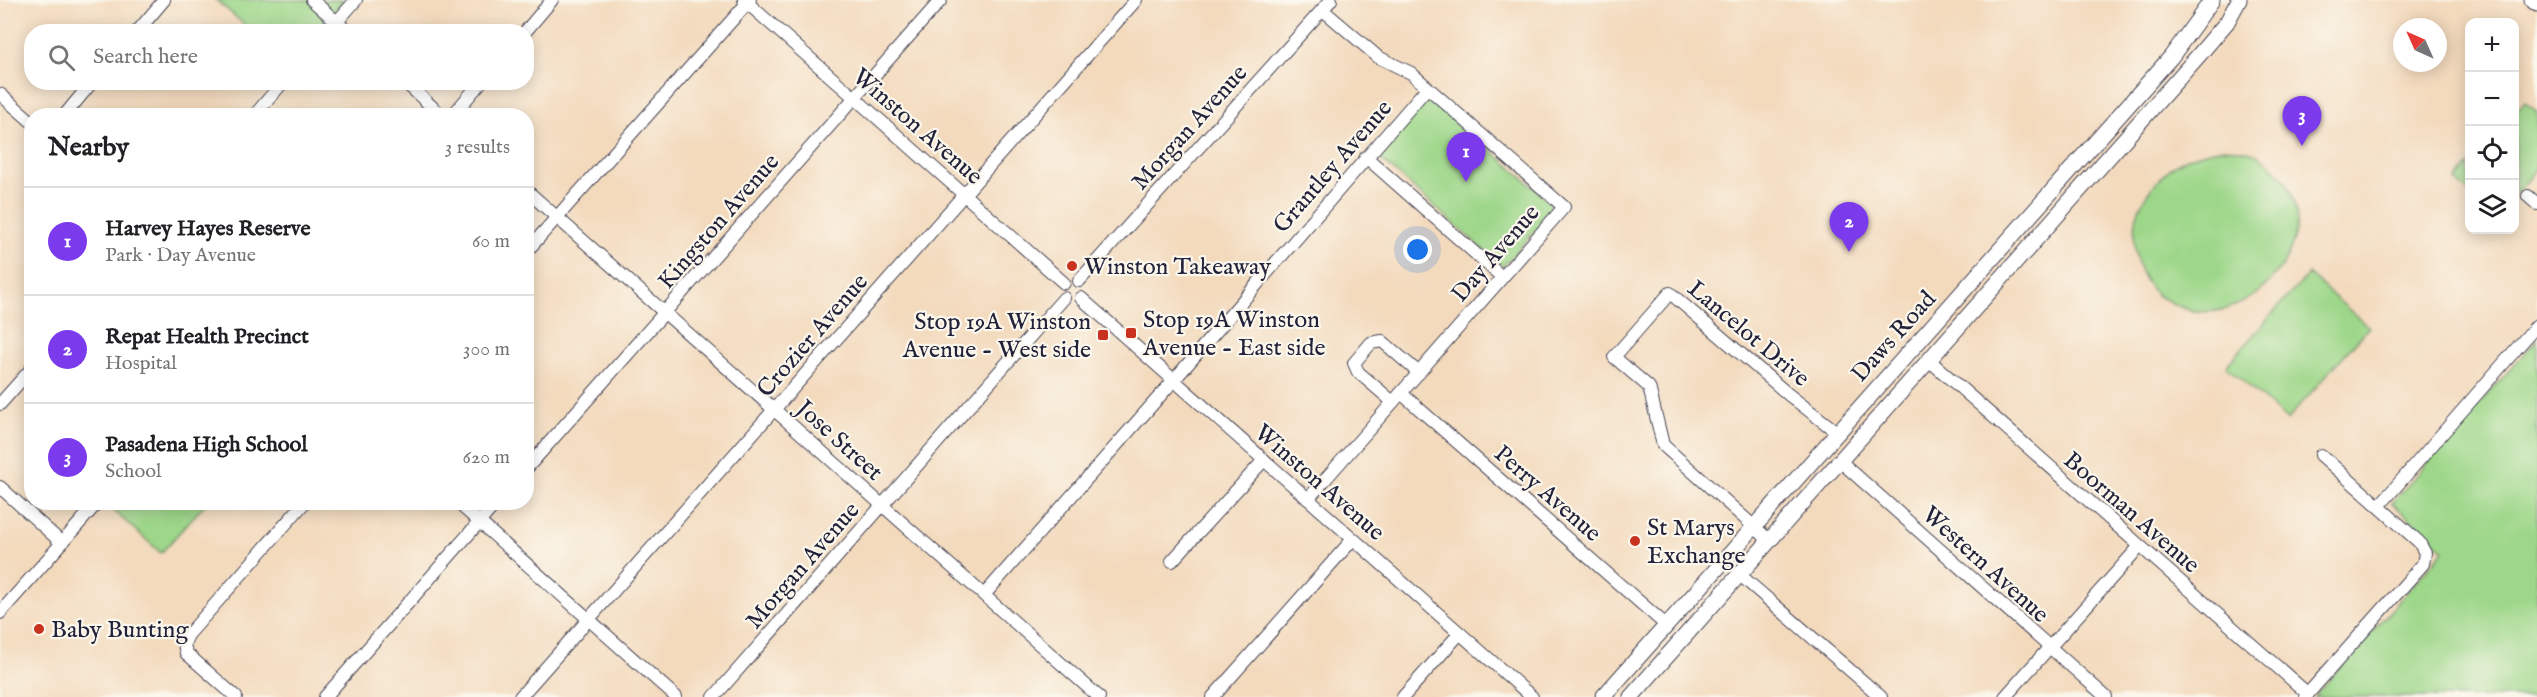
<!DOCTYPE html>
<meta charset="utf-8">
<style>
:root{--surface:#fff;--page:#f2f2f2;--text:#202124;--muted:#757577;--line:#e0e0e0;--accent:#7c3aed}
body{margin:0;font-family:"IM FELL English",serif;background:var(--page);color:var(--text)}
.controls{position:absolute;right:18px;top:18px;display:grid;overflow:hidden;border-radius:12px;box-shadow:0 3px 15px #0003}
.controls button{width:54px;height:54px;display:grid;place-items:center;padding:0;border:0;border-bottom:2px solid var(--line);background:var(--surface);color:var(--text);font:30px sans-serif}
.compass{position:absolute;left:2393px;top:18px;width:54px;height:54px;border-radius:50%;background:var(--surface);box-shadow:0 3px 15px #0003;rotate:315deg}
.you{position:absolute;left:1418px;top:250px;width:21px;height:21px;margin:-15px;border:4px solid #fff;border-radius:50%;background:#1a73e8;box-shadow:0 0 0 9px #1a73e833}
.badge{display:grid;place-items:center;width:39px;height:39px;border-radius:50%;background:var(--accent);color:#fff;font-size:20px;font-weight:700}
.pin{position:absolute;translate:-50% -50px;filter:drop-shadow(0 2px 3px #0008)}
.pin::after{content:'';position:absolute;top:32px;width:21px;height:18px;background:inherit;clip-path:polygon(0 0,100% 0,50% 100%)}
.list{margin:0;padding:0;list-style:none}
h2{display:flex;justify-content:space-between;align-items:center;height:78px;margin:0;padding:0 24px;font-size:26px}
h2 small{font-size:20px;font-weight:400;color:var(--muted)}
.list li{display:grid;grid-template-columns:39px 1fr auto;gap:18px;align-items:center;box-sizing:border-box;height:108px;padding:0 24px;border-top:2px solid var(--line)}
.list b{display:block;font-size:22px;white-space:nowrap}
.list p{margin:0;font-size:20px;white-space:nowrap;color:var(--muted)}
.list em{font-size:20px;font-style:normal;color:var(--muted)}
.icon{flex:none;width:33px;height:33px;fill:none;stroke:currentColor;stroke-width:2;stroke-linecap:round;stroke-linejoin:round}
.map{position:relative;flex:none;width:2537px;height:697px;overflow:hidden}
.search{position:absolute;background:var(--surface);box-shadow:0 3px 15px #0003;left:24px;top:24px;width:510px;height:66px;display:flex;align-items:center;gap:15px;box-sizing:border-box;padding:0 21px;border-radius:24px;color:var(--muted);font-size:22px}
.panel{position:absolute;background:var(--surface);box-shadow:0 3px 15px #0003;left:24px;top:108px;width:510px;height:402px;border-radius:24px}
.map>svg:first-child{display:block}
</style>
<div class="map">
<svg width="2537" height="697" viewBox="0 0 2537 697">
<rect width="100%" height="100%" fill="#fbf7ec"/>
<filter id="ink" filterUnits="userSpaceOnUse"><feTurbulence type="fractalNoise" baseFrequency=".0167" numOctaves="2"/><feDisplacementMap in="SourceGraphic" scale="12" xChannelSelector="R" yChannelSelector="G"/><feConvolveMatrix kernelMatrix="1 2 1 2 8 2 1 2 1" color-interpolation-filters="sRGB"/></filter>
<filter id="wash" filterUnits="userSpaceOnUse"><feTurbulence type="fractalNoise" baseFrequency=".008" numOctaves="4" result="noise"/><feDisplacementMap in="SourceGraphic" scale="24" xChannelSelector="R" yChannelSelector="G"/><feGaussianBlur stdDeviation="1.35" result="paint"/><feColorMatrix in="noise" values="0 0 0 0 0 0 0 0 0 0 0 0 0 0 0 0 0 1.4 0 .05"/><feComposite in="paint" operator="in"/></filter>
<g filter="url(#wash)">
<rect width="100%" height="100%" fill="#f3dabd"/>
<g fill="#9dd789" stroke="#607c62" stroke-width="1.5">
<path d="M216,0H344L316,32L252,31Z"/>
<path d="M1430,96L1556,207L1503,267L1377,156Z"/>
<path d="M2525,102L2537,112V169L2515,195V113Z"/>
<path d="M2222,148C2230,149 2241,148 2249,151C2260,155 2270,163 2278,172C2337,235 2244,345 2170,302C2165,299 2158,297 2155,293C2132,269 2128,227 2144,199C2150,189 2162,175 2171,168C2186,156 2204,152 2222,148Z"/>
<path d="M2469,165V193L2456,181Z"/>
<path d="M2308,274L2369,327L2287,420L2226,366Z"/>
<path d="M2537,339V697H2314L2444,550L2392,503Z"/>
<path d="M109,503L206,502V503L161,553L107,505Z"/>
</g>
</g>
<g filter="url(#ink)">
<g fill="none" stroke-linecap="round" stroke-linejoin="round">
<g stroke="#413e4e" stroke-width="14">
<g id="minor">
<path d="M312,0L348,32"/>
<path d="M744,0L1064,283"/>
<path d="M137,32L164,0"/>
<path d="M328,32L356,0"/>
<path d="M525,32L552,0"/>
<path d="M405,82L442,116"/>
<path d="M0,94L32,122"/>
<path d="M64,116L92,82"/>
<path d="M254,116L283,82"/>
<path d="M452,116L481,82"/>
<path d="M1366,157L1502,277"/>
<path d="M526,190L1099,697"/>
<path d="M2528,196L2537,204"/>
<path d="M526,252L750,0"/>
<path d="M1079,281L1331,0"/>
<path d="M1081,298L1532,697"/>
<path d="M1929,360L2308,694"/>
<path d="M1401,393L1667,626"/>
<path d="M1393,402L1358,372L1354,363L1371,343L1382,341L1419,373"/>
<path d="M0,404L32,368"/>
<path d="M1840,461L2106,697"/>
<path d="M526,469L941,0"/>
<path d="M0,487L62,543"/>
<path d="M1308,499L1564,207L1411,73L1378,57L1323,10"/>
<path d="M457,502L676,697"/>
<path d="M2379,506L2537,325"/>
<path d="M1770,541L1663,445L1649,387L1614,357L1670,293L1789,395L1838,433"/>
<path d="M1172,561L1264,460"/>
<path d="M1740,575L1881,697"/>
<path d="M984,595L1174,380L1427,88"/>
<path d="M0,613L98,502"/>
<path d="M236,697L186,653L184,644L188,635L305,502"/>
<path d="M325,697L497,502"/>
<path d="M520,697L1136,0"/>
<path d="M714,697L1064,298"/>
<path d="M1213,697L1353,539"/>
<path d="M1403,697L1460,633"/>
<path d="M2005,697L2140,546"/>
<path d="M2305,697L2423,564L2425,553L2419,542L2321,455"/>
</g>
</g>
<g stroke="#413e4e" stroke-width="17">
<g id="major">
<path d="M2532,0L2537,4"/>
<path d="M1603,697L2171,57L2212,0"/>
<path d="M1631,697L2199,55L2227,22L2239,0"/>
</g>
</g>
<use href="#minor" stroke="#fff" stroke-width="12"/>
<use href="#major" stroke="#fff" stroke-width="15"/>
</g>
</g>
<g fill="#c8321e" stroke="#fbf7ec" stroke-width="2">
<circle cx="1072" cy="266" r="6"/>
<rect x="1125" y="327" width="12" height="12" rx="3"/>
<rect x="1097" y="329" width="12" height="12" rx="3"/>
<circle cx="1635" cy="541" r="6"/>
<circle cx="39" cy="629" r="6"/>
</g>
<g text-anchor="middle" stroke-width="4.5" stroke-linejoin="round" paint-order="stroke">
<g font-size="24" fill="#22223b" stroke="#fbf7ec">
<text transform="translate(918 126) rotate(41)" y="8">Winston Avenue</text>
<text transform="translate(1189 127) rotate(-48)" y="8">Morgan Avenue</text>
<text transform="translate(1332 166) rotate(-49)" y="8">Grantley Avenue</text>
<text transform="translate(718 221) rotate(-49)" y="8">Kingston Avenue</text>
<text transform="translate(1495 253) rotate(-49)" y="8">Day Avenue</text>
<text transform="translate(1749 333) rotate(40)" y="8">Lancelot Drive</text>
<text transform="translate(812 335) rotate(-49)" y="8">Crozier Avenue</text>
<text transform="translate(1893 336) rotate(-48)" y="8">Daws Road</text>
<text transform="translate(840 440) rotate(42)" y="8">Jose Street</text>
<text transform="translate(1320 482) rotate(41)" y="8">Winston Avenue</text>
<text transform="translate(1548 493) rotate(41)" y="8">Perry Avenue</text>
<text transform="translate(2132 512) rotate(41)" y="8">Boorman Avenue</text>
<text transform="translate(1986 564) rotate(42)" y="8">Western Avenue</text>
<text transform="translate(802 565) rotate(-49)" y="8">Morgan Avenue</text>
</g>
<g font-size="24" fill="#22223b" stroke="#fbf7ec" text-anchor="start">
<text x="1084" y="274">Winston Takeaway</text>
<text x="1143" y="327">Stop 19A Winston<tspan x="1143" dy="28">Avenue - East side</tspan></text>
<text x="1091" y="329" text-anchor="end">Stop 19A Winston<tspan x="1091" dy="28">Avenue - West side</tspan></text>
<text x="1647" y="535">St Marys<tspan x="1647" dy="28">Exchange</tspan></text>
<text x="51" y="637">Baby Bunting</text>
</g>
</g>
</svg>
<div class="controls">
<button>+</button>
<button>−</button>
<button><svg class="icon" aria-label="locate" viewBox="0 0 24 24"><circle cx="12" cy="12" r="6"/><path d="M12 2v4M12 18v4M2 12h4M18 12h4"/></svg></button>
<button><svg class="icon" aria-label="layers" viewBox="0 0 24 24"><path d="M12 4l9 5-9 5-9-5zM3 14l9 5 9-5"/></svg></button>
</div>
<svg class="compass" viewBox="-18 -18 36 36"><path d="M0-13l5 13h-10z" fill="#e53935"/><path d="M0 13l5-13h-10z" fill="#757577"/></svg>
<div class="you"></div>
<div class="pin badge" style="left:1466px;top:182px">1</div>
<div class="pin badge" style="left:1849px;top:252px">2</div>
<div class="pin badge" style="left:2302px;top:146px">3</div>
<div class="search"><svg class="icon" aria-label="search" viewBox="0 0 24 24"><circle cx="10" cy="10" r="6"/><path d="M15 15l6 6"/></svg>Search here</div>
<section class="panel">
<h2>Nearby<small>3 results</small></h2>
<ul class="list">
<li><span class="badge">1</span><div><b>Harvey Hayes Reserve</b><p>Park · Day Avenue</p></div><em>60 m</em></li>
<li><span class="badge">2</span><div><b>Repat Health Precinct</b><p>Hospital</p></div><em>300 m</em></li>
<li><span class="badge">3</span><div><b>Pasadena High School</b><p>School</p></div><em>620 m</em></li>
</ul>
</section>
</div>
